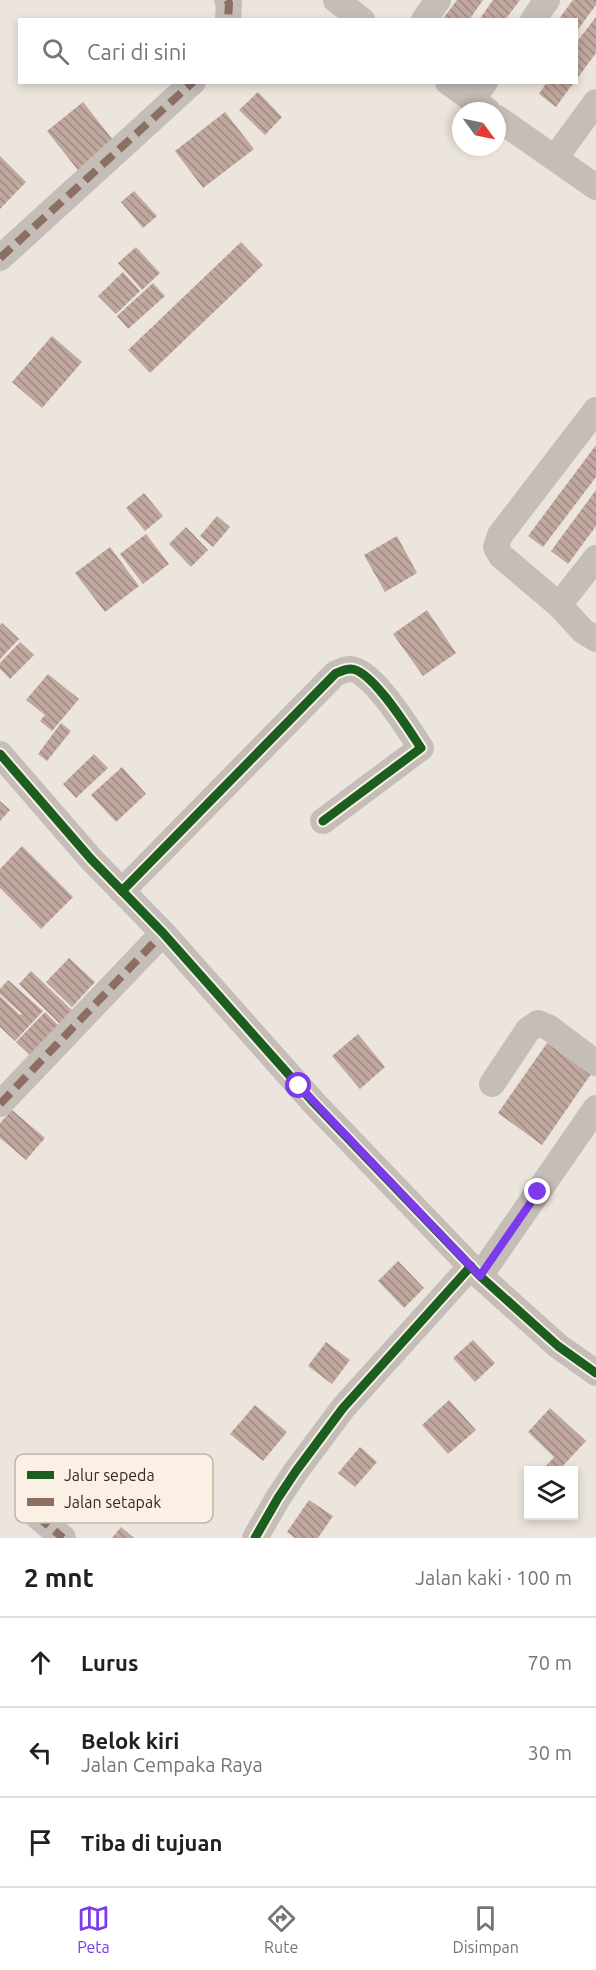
<!DOCTYPE html>
<html lang="id">
<meta charset="utf-8">
<style>
:root{--surface:#fff;--page:#f2f2f2;--text:#202124;--muted:#757577;--line:#e0e0e0;--accent:#7c3aed}
body{margin:0;font-family:Ubuntu,sans-serif;background:var(--page);color:var(--text)}
.controls{position:absolute;right:18px;bottom:18px;display:grid;overflow:hidden;border-radius:0px;box-shadow:0 3px 9px #0003}
.controls button{width:54px;height:54px;display:grid;place-items:center;padding:0;border:0;border-bottom:2px solid var(--line);background:var(--surface);color:var(--text);font:30px sans-serif}
.compass{position:absolute;left:452px;top:102px;width:54px;height:54px;border-radius:50%;background:var(--surface);box-shadow:0 3px 9px #0003;rotate:123deg}
.stop{position:absolute;width:18px;height:18px;margin:-14px;border:4px solid #7c3aed;border-radius:50%;background:#fff}
.stop.end{background:#7c3aed;border-color:#fff;box-shadow:0 2px 6px #0008}
.list{margin:0;padding:0;list-style:none}
h2{display:flex;justify-content:space-between;align-items:center;height:78px;margin:0;padding:0 24px;font-size:26px}
h2 small{font-size:20px;font-weight:400;color:var(--muted)}
.list li{display:grid;grid-template-columns:39px 1fr auto;gap:18px;align-items:center;box-sizing:border-box;height:90px;padding:0 24px;border-top:2px solid var(--line)}
.list b{display:block;font-size:22px;white-space:nowrap}
.list p{margin:0;font-size:20px;white-space:nowrap;color:var(--muted)}
.list em{font-size:20px;font-style:normal;color:var(--muted)}
.icon{flex:none;width:33px;height:33px;fill:none;stroke:currentColor;stroke-width:2;stroke-linecap:round;stroke-linejoin:round}
.map{position:relative;flex:none;width:596px;height:1538px;overflow:hidden}
.search{position:absolute;background:var(--surface);box-shadow:0 3px 9px #0003;left:18px;right:18px;top:18px;height:66px;display:flex;align-items:center;gap:15px;box-sizing:border-box;padding:0 21px;border-radius:0px;color:var(--muted);font-size:22px}
.sheet{height:348px;background:var(--surface)}
nav{display:flex;justify-content:space-around;align-items:center;box-sizing:border-box;height:84px;border-top:2px solid var(--line);background:var(--surface);font-size:16px;color:var(--muted)}
nav a{display:grid;justify-items:center;gap:3px}
nav .on{color:var(--accent)}
.map>svg:first-child{display:block}
</style>
<div class="map">
<svg width="596" height="1538" viewBox="0 0 596 1538">
<defs>
<pattern id="building-back-hatch" width="6" height="6" patternUnits="userSpaceOnUse" patternTransform="scale(1.5)"><rect width="6" height="6" fill="#c1a89e"/><path d="M-1 5l2 2M0 0l6 6M5-1l2 2" fill="none" stroke="#9e8981"/></pattern>
</defs>
<rect width="100%" height="100%" fill="#ece5dd"/>
<g fill="url(#building-back-hatch)">
<path d="M457,0H483L469,20H442Z"/>
<path d="M493,0H520L505,20H479Z"/>
<path d="M573,0H596V5L576,32V20H558Z"/>
<path d="M596,17V53L576,80V43Z"/>
<path d="M547,82H574L556,107L539,94Z"/>
<path d="M258,92L282,117L265,135L239,110Z"/>
<path d="M83,102L117,145L81,174L47,131Z"/>
<path d="M225,112L254,149L203,188L175,151Z"/>
<path d="M0,156L26,182L0,209Z"/>
<path d="M134,191L157,216L143,228L121,202Z"/>
<path d="M241,242L263,265L150,373L128,350Z"/>
<path d="M136,247L160,273L142,290L118,263Z"/>
<path d="M123,272L140,291L116,314L98,296Z"/>
<path d="M153,283L165,296L128,329L117,316Z"/>
<path d="M52,336L82,362L42,408L12,382Z"/>
<path d="M596,445V477L543,547L528,536Z"/>
<path d="M596,490V526L568,564L551,551Z"/>
<path d="M144,493L163,516L145,531L126,508Z"/>
<path d="M217,516L230,527L213,547L200,536Z"/>
<path d="M186,527L208,550L191,567L169,544Z"/>
<path d="M146,534L169,564L143,584L120,554Z"/>
<path d="M397,536L417,573L385,592L364,555Z"/>
<path d="M110,547L139,586L105,612L75,573Z"/>
<path d="M427,610L456,653L423,676L393,634Z"/>
<path d="M2,623L19,639L0,659V625Z"/>
<path d="M20,642L34,655L10,679L0,669V663Z"/>
<path d="M48,674L79,699L52,731L40,721L45,715L26,700Z"/>
<path d="M61,723L71,731L47,761L38,754Z"/>
<path d="M94,754L108,768L76,798L63,784Z"/>
<path d="M122,767L146,794L116,822L91,795Z"/>
<path d="M0,801L10,810L0,821Z"/>
<path d="M22,846L73,897L41,929L0,888V869Z"/>
<path d="M69,958L95,982L72,1007L46,982Z"/>
<path d="M31,971L73,1011L60,1024L19,984Z"/>
<path d="M8,980L43,1011L15,1041L0,1027V996L20,1015L22,1014L0,994V989Z"/>
<path d="M45,1012L60,1027L32,1057L16,1042Z"/>
<path d="M358,1034L385,1067L360,1089L332,1056Z"/>
<path d="M547,1043L591,1074L542,1145L498,1113Z"/>
<path d="M12,1110L45,1138L26,1160L0,1138V1123Z"/>
<path d="M398,1261L424,1288L404,1308L378,1281Z"/>
<path d="M473,1340L495,1363L475,1382L453,1358Z"/>
<path d="M326,1342L350,1360L332,1384L308,1366Z"/>
<path d="M449,1400L476,1430L448,1454L422,1425Z"/>
<path d="M255,1405L287,1432L263,1461L230,1434Z"/>
<path d="M550,1408L586,1441L559,1470H551L546,1466L554,1457L528,1432Z"/>
<path d="M360,1447L377,1462L355,1487L338,1473Z"/>
<path d="M309,1500L333,1516L318,1538H295L287,1532Z"/>
<path d="M121,1527L134,1538H112Z"/>
</g>
<g fill="none" stroke-linecap="round" stroke-linejoin="round">
<g stroke="#c5bdb7" stroke-width="26">
<path d="M227,0L229,3L228,20"/>
<path d="M336,0L362,20"/>
<path d="M424,20L438,0"/>
<path d="M533,20L547,0"/>
<path d="M448,82L488,111"/>
<path d="M472,100L485,82"/>
<path d="M497,118L596,187"/>
<path d="M555,158L596,102"/>
<path d="M0,258L193,82"/>
<path d="M596,410L500,535L496,547L501,556L559,605L583,631L596,639"/>
<path d="M559,605L596,558"/>
<path d="M0,754L91,859L163,933L314,1103L480,1276L558,1346L596,1373"/>
<path d="M122,891L336,673C340,672 345,669 350,669C371,668 409,730 421,748L323,821"/>
<path d="M492,1084L528,1030L538,1023L548,1027L596,1063"/>
<path d="M0,1104L163,933"/>
<path d="M480,1276L596,1108"/>
<path d="M37,1516L63,1538"/>
<path d="M255,1538L278,1498L296,1471L343,1408L471,1266"/>
</g>
<g stroke="#8d6e63" stroke-width="8" stroke-dasharray="15 8" stroke-linecap="butt">
<path d="M227,0L229,3L228,20"/>
<path d="M0,258L193,82"/>
<path d="M0,1104L163,933"/>
<path d="M37,1516L63,1538"/>
</g>
<g stroke="#faf0e3" stroke-width="13">
<g id="cycleway">
<path d="M0,754L91,859L163,933L314,1103L480,1276L558,1346L596,1373"/>
<path d="M122,891L336,673C340,672 345,669 350,669C371,668 409,730 421,748L323,821"/>
<path d="M255,1538L278,1498L296,1471L343,1408L471,1266"/>
</g>
</g>
<use href="#cycleway" stroke="#1b5e20" stroke-width="9"/>
</g>
<g fill="none" stroke-linecap="round" stroke-linejoin="round">
<path stroke="#7c3aed" stroke-width="8" d="M299,1086L480,1276L538,1192"/>
</g>
<rect x="15" y="1454" width="198" height="69" rx="9" fill="#faf0e3" stroke="#bfb5aa" stroke-width="1.5"/>
<rect x="27" y="1471" width="27" height="8" fill="#1b5e20"/>
<rect x="27" y="1498" width="27" height="8" fill="#8d6e63"/>
<g font-size="16" fill="#352a25">
<text x="64" y="1481">Jalur sepeda</text>
<text x="64" y="1508">Jalan setapak</text>
</g>
</svg>
<div class="controls">
<button><svg class="icon" aria-label="layers" viewBox="0 0 24 24"><path d="M12 4l9 5-9 5-9-5zM3 14l9 5 9-5"/></svg></button>
</div>
<svg class="compass" viewBox="-18 -18 36 36"><path d="M0-13l5 13h-10z" fill="#e53935"/><path d="M0 13l5-13h-10z" fill="#757577"/></svg>
<div class="stop" style="left:299px;top:1086px"></div>
<div class="stop end" style="left:538px;top:1192px"></div>
<div class="search"><svg class="icon" aria-label="search" viewBox="0 0 24 24"><circle cx="10" cy="10" r="6"/><path d="M15 15l6 6"/></svg>Cari di sini</div>
</div>
<section class="sheet">
<h2>2 mnt<small>Jalan kaki · 100 m</small></h2>
<ul class="list">
<li><svg class="icon" aria-label="ahead" viewBox="0 0 24 24"><path d="M12 20V5M6 11l6-6 6 6"/></svg><div><b>Lurus</b></div><em>70 m</em></li>
<li><svg class="icon" aria-label="left" viewBox="0 0 24 24"><path d="M17 20v-9H6M10 6l-5 5 5 5"/></svg><div><b>Belok kiri</b><p>Jalan Cempaka Raya</p></div><em>30 m</em></li>
<li><svg class="icon" aria-label="arrive" viewBox="0 0 24 24"><path d="M6 21V4h12l-3 4 3 4H6"/></svg><div><b>Tiba di tujuan</b></div></li>
</ul>
</section>
<nav>
<a class="on"><svg class="icon" aria-label="map" viewBox="0 0 24 24"><path d="M3 6l6-2 6 2 6-2v14l-6 2-6-2-6 2zM9 4v14M15 6v14"/></svg>Peta</a>
<a><svg class="icon" aria-label="directions" viewBox="0 0 24 24"><path d="M12 3l9 9-9 9-9-9zM9 14v-3h6M13 9l2 2-2 2"/></svg>Rute</a>
<a><svg class="icon" aria-label="saved" viewBox="0 0 24 24"><path d="M7 4h10v16l-5-4-5 4z"/></svg>Disimpan</a>
</nav>
